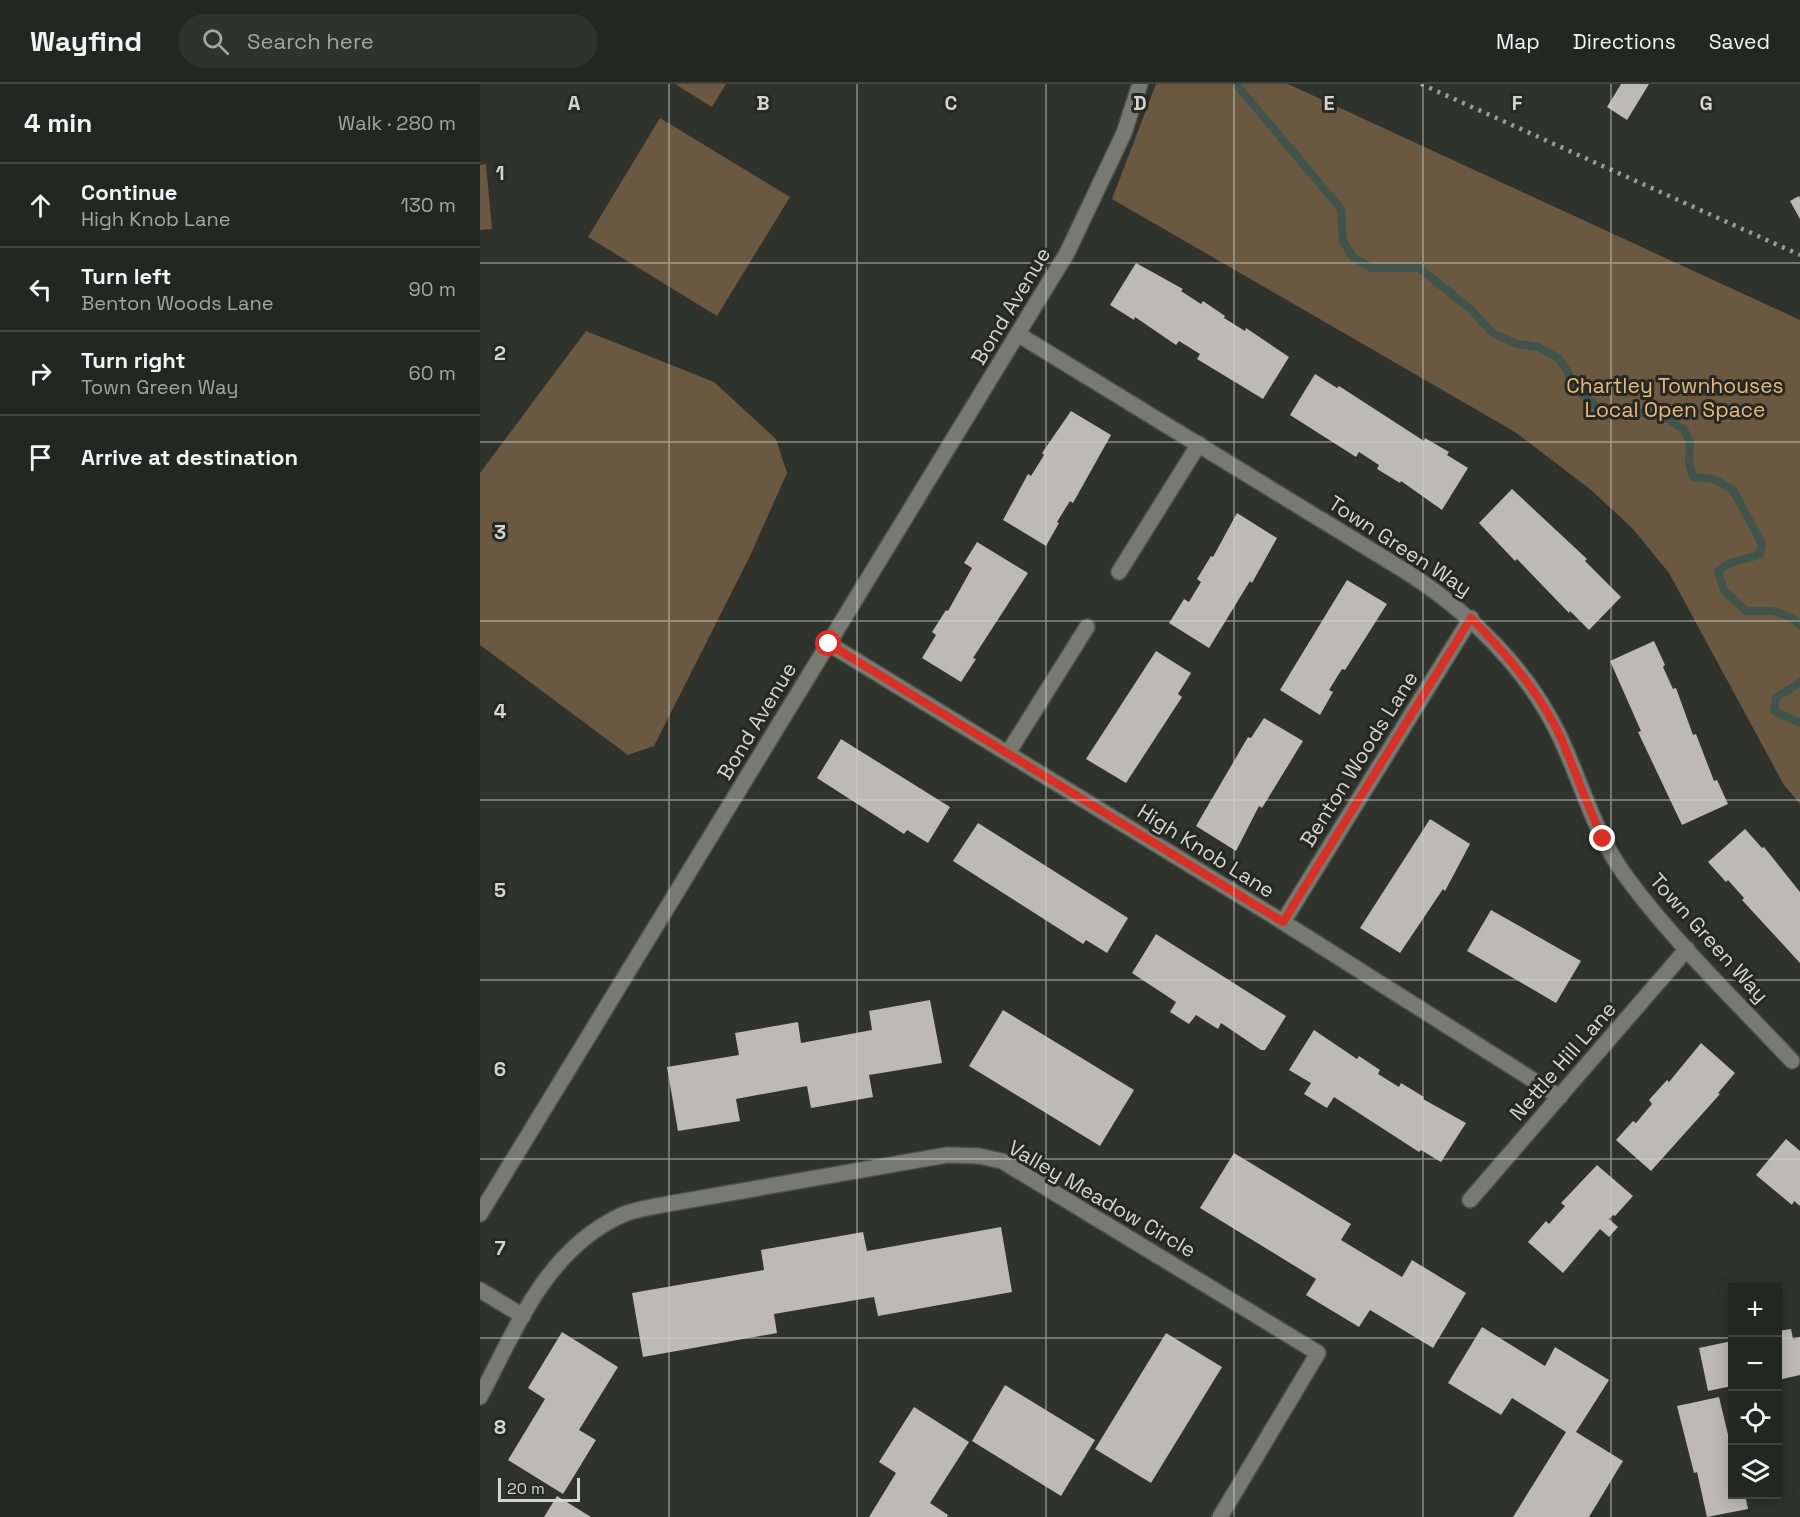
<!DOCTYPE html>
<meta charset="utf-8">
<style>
:root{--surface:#242621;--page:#30322e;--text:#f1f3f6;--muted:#a3a5a5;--line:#41433f}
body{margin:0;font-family:"Space Grotesk",sans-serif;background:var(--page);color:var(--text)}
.controls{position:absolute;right:18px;bottom:18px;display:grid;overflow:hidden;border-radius:0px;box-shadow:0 3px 15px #0003}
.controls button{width:54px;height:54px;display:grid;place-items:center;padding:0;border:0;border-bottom:2px solid var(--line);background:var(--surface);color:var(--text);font:30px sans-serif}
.scale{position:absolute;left:18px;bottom:15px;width:82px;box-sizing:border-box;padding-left:6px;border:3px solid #d4d5d1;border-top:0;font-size:16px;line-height:21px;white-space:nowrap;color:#d4d5d1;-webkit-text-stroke:4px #272822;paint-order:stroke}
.stop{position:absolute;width:18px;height:18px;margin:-14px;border:4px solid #d93025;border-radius:50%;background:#fff}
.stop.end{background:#d93025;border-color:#fff;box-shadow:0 2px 6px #0008}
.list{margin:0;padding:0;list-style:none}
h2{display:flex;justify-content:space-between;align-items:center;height:78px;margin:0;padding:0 24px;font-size:26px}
h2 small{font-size:20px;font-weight:400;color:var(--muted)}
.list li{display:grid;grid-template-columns:39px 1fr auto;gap:18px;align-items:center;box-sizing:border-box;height:84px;padding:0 24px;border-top:2px solid var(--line)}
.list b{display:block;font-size:22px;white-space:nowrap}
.list p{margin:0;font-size:20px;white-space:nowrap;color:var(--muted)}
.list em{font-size:20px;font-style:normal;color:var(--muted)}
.icon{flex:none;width:33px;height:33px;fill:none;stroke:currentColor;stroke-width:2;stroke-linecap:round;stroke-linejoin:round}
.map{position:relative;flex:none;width:1320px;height:1433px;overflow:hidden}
header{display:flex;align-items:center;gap:36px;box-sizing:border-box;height:84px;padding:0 30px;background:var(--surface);border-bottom:2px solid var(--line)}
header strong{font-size:28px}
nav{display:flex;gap:33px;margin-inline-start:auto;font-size:21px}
.search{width:420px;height:54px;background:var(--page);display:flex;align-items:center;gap:15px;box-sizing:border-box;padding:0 21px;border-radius:33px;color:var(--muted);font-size:22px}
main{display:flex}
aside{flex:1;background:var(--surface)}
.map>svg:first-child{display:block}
</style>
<header>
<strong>Wayfind</strong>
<div class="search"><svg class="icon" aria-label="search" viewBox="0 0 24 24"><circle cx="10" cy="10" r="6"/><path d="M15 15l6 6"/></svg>Search here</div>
<nav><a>Map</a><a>Directions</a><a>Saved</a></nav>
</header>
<main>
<aside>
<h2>4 min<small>Walk · 280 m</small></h2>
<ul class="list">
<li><svg class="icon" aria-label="ahead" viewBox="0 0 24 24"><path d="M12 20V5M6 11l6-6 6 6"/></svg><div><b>Continue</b><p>High Knob Lane</p></div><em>130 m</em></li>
<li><svg class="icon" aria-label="left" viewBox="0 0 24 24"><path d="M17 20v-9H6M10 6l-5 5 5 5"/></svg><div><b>Turn left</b><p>Benton Woods Lane</p></div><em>90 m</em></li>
<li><svg class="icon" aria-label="right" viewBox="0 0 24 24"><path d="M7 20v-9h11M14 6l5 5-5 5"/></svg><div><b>Turn right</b><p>Town Green Way</p></div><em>60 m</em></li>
<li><svg class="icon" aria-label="arrive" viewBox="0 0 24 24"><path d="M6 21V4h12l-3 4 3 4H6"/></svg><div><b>Arrive at destination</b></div></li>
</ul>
</aside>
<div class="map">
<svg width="1320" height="1433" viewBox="0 0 1320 1433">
<rect width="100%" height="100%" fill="#30322c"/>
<g fill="#6a5840">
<path d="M195,0H246L232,23Z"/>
<path d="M676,0H808L1320,236V720L1304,701L1189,489L1153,445L1111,406L1035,348L632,115Z"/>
<path d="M180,34L310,113L237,232L108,153Z"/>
<path d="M6,80L12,145L0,146V81Z"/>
<path d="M106,247L234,298L296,355L307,389L270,472L174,662L148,671L0,561V389Z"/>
</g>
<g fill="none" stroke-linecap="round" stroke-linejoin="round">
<g stroke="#40544b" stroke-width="8">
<path d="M756,0L861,125L863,157L873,173L891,184H939L988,223L1014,250L1038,260L1058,263L1078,274L1088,288L1093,302L1117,323L1184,332L1204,346L1210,358L1209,379L1213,393L1234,395L1253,406L1282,460L1280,470C1261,479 1256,472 1238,488L1244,506L1266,527C1287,526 1304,525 1320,541"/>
<path d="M1320,598L1296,614L1294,627L1320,639"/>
</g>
</g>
<g fill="#bcbab2">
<path d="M1141,0H1169L1147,36L1127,23Z"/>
<path d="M1319,112L1320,114V135L1310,117Z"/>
<path d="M656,179L703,205L701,207L721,220L723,217L745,232L744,234L765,247L766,244L809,273L783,315L717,275L720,270L699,257L696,261L655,233L654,236L630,221Z"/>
<path d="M835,290L857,304L859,302L944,357L945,354L969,368L967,371L988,384L962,426L921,397L920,399L897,385L899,381L879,368L876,373L810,331Z"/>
<path d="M591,327L631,351L593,419L590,417L577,438L579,439L566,462L523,436L548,390L551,392L564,371L562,369Z"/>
<path d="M1032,405L1107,475L1105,477L1141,513L1109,546L1090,527L1089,529L1037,475L1035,477L999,439Z"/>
<path d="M757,429L797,454L772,499L770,497L729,564L689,539L704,515L709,518L721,498L717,495L731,472L733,473Z"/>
<path d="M497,458L548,489L493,574L496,575L481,598L442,574L456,551L452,548L466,526L468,527L492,484L484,479Z"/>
<path d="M867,496L907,520L865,586L862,585L849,606L853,608L840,631L800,606Z"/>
<path d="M1174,557L1185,581L1183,583L1193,605L1196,604L1213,651L1216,650L1234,697L1237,696L1248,720L1202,741L1158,648L1161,647L1130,577Z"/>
<path d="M676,567L711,589L698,610L702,613L646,699L606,675Z"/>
<path d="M784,634L823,657L782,724L779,722L756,767L716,742L768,653L771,654Z"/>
<path d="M361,655L470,723L448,759L427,746L424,750L337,694Z"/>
<path d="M950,735L990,760L965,807L963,805L920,869L880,844Z"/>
<path d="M498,739L648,834L627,869L606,856L603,860L473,777Z"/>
<path d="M1265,745L1282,764L1284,763L1320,808V879L1262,816L1264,814L1248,796L1246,798L1228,778Z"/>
<path d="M1011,826L1101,877L1076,919L987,867Z"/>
<path d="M676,850L806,932L785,966H781L741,939L738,945L716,931L709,940L690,928L696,918L652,889Z"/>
<path d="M450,916L462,979L389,991L393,1013L331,1024L327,1002L256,1015L260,1037L198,1047L187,983L259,971L255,949L318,938L321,959L392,946L389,927Z"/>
<path d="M523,926L654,1006L620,1062L489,982Z"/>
<path d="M834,946L877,975L879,972L900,986L898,990L919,1003L921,999L944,1013L943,1015L986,1039L961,1078L941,1066L939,1068L854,1013L847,1024L824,1010L831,999L809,986Z"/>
<path d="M1221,959L1255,989L1238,1009L1240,1010L1171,1087L1136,1056L1153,1037L1156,1039L1172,1020L1169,1016L1187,996L1189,998Z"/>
<path d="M1306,1055L1320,1067V1122L1314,1117L1312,1121L1276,1091Z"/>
<path d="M754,1069L871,1140L861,1156L922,1193L932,1176L986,1209L953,1264L890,1226L879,1243L826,1211L836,1195L720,1124Z"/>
<path d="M1117,1081L1153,1112L1135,1132L1133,1131L1129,1135L1138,1143L1129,1153L1120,1145L1083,1189L1048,1158L1066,1137L1069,1140L1085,1122L1081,1119Z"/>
<path d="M521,1143L532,1208L398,1232L394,1213L294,1230L297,1249L163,1273L152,1209L284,1186L281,1166L383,1148L387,1167Z"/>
<path d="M1002,1243L1065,1282L1075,1263L1129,1296L1096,1348L1143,1377L1109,1433H1033L1086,1348L1032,1314L1021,1331L968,1299Z"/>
<path d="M1311,1245L1313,1255L1320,1253V1291L1298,1296V1247Z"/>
<path d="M82,1248L138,1283L99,1346L116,1356L83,1410L28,1376L65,1315L48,1304Z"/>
<path d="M686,1249L742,1283L671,1399L615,1365Z"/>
<path d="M1252,1257V1302L1228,1307L1219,1264Z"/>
<path d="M525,1301L615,1356L581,1412L492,1357Z"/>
<path d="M1239,1313L1252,1367V1410H1265L1268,1425L1227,1433L1217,1388L1214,1389L1197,1322Z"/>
<path d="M434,1323L489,1358L450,1419L468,1431L467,1433H389L416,1389L399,1378Z"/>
<path d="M77,1412L111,1433H64Z"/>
</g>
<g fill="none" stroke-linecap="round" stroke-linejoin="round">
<g stroke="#4d4e49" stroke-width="18">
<g id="minor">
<path d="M539,251L930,490C992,531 1046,583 1079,651C1101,697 1113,745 1142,787C1189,853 1256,917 1312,977"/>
<path d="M639,488L719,360"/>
<path d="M349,560L803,838L1080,1013"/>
<path d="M528,669L607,543"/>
<path d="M803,838L991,534"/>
<path d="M990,1116L1207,865"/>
<path d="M0,1130L587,169L644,49L660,0"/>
<path d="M0,1206L43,1232"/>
<path d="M0,1313C37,1243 66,1166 142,1131C156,1125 173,1123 187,1120L467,1071L499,1072L522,1077L838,1269L740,1433"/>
</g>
</g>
<use href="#minor" stroke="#787a72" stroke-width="15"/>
<path stroke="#9c9d98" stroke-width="4.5" stroke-dasharray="3 6" stroke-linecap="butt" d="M941,0L1320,171"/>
</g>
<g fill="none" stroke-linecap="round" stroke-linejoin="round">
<path stroke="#d93025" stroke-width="8" d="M349,560L803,838L991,534C1025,569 1059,607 1080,652C1095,686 1107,722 1123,755"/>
</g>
<path fill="none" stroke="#d4d5d1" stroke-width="1.5" stroke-opacity="0.55" d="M189,0V1433M377,0V1433M566,0V1433M754,0V1433M943,0V1433M1131,0V1433M0,179H1320M0,358H1320M0,537H1320M0,716H1320M0,896H1320M0,1075H1320M0,1254H1252M1298,1254H1320"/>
<g text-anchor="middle" stroke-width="6" stroke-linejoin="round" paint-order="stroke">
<g font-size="21" fill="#d4d5d1" stroke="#272822">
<text transform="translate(531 222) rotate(-59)" y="7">Bond Avenue</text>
<text transform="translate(920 462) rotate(33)" y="7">Town Green Way</text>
<text transform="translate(277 637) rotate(-59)" y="7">Bond Avenue</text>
<text transform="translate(879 675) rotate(-58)" y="7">Benton Woods Lane</text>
<text transform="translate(726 767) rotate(32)" y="7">High Knob Lane</text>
<text transform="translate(1229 854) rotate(48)" y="7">Town Green Way</text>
<text transform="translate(1083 977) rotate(-49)" y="7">Nettle Hill Lane</text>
<text transform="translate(622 1115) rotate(30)" y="7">Valley Meadow Circle</text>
</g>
<g font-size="21" fill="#e5b980" stroke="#272822">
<text x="1195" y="309">Chartley Townhouses<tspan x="1195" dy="24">Local Open Space</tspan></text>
</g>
</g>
<g font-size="20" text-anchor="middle" font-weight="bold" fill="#d4d5d1" stroke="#272822" stroke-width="6" stroke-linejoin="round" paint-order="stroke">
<text x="94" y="26">A</text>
<text x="283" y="26">B</text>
<text x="471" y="26">C</text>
<text x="660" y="26">D</text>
<text x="849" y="26">E</text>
<text x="1037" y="26">F</text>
<text x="1226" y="26">G</text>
<text x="20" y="96">1</text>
<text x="20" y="276">2</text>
<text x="20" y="455">3</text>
<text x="20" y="634">4</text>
<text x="20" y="813">5</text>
<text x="20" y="992">6</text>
<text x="20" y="1171">7</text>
<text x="20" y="1350">8</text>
</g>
</svg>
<div class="controls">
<button>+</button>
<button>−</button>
<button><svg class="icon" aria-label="locate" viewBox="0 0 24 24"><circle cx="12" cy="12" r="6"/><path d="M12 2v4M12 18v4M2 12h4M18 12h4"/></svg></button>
<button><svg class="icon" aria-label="layers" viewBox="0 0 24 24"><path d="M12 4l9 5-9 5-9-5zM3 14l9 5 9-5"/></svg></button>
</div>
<div class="scale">20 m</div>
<div class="stop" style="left:349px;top:560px"></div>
<div class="stop end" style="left:1123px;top:755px"></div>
</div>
</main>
